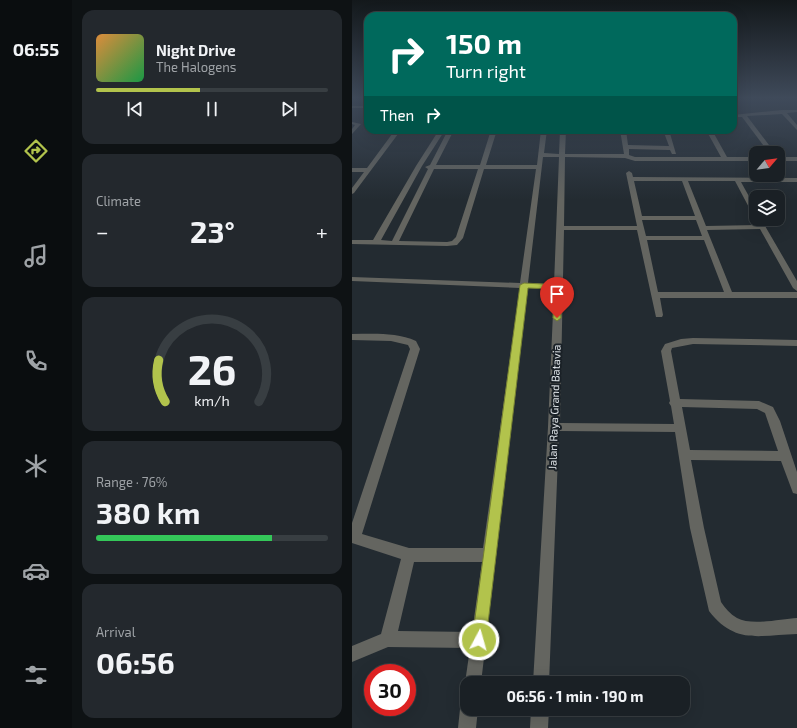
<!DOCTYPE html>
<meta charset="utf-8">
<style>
body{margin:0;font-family:"Exo 2",sans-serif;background:#23282d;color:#f1f3f6;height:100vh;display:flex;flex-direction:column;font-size:15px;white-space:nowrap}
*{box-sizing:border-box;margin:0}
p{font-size:13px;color:#9fa3a7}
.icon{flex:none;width:22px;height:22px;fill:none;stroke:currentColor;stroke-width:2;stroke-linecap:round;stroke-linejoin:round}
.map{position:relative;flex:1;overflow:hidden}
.side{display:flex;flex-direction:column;gap:10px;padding:10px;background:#0e1214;width:280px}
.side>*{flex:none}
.guide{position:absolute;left:12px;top:12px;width:373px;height:122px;border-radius:12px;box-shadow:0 4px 16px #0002,0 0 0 1px #383e42;background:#00695c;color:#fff;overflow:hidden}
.needle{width:26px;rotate:61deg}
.buttons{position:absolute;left:397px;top:146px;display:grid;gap:8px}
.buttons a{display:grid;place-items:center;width:36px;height:36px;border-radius:8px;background:#1a2025;box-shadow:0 4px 16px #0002,0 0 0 1px #383e42;font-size:20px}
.speed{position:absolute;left:12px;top:664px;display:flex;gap:8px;font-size:20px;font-weight:700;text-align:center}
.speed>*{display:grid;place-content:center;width:52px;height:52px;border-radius:50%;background:#1a2025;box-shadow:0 4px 16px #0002,0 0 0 1px #383e42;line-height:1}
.speed .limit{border:6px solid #d22;background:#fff;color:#111}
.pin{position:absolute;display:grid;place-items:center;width:34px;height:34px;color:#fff;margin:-41px -17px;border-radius:50% 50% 50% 0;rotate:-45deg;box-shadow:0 0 4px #0007}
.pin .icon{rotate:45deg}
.me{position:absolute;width:44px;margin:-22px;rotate:6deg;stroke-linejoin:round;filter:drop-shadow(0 0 3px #0008)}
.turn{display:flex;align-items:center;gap:14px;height:84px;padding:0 16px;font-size:18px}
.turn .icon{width:52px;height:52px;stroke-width:2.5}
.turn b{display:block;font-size:28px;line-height:34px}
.then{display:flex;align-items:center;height:38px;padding:0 16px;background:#0003;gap:8px;font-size:15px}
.big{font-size:30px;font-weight:700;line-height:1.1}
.side .card{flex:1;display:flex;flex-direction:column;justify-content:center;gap:6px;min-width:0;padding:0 14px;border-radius:12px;background:#23282d}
.side .dial{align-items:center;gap:0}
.dial svg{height:104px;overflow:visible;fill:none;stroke:#383e42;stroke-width:7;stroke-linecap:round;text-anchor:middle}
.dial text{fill:#f1f3f6;stroke:none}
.song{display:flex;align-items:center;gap:12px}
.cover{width:48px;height:48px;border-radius:6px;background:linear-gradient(135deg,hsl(30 70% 55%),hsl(140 70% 35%))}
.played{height:4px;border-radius:2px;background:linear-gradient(90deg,#b2c34c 45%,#383e42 45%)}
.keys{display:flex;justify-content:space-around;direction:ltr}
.heat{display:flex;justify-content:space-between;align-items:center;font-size:22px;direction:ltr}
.charge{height:6px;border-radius:3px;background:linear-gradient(90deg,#34c759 76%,#383e42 0)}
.trip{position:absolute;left:108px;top:676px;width:230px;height:40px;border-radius:12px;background:#1a2025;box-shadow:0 4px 16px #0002,0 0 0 1px #383e42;font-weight:700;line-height:40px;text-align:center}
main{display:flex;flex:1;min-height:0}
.tab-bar{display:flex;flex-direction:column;width:72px;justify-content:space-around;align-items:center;background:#0a0d0f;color:#9fa3a7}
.tab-bar .icon{width:28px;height:28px}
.tab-bar .selected{color:#b2c34c}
.tab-bar b{font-size:18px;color:#f1f3f6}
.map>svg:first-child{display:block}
</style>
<main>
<nav class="tab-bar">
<b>06:55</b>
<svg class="icon selected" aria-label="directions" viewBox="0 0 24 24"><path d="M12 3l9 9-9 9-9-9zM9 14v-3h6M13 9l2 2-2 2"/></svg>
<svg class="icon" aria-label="music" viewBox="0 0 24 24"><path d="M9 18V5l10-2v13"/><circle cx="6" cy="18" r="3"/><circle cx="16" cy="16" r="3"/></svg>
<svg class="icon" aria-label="phone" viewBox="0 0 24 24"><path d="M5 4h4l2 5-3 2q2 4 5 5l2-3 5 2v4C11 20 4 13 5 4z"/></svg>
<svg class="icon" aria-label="climate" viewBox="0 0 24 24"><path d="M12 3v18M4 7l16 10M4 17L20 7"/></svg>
<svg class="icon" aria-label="car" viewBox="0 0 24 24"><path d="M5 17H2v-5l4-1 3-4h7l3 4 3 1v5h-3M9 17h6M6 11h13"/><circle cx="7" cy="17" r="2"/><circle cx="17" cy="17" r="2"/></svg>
<svg class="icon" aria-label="filters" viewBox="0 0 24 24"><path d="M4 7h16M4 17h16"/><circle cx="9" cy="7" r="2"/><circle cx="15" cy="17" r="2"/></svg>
</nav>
<section class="side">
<div class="card">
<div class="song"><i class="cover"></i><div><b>Night Drive</b><p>The Halogens</p></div></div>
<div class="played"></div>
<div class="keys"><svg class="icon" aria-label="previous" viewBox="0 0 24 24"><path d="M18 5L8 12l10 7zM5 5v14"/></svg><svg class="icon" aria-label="pause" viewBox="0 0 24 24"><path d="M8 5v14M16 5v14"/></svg><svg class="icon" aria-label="next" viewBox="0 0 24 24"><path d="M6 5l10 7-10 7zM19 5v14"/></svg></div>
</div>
<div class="card"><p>Climate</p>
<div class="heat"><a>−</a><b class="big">23°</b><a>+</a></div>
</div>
<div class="card dial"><svg viewBox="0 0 100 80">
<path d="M14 69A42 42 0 1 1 86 69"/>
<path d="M14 69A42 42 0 0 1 9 37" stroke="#b2c34c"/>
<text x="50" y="56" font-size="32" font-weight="700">26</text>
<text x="50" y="72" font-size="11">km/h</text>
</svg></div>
<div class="card"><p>Range · 76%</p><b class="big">380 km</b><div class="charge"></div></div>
<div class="card"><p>Arrival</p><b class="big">06:56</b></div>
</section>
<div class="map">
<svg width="445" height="728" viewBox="0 0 445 728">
<rect width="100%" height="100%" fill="#232b31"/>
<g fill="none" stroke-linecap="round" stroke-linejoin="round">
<!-- street -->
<path fill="#646560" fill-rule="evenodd" d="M381,98H386L381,100Z
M0,106H16V108H0Z
M430,110H445V112L435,113L445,125V130L430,114L395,116L423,153H417L390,117H381V115Z
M0,122L9,124L0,134V129L3,125L0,124Z
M43,130H49L2,193L0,194V188L12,172H0V168H15Z
M87,130H93L70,166L29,240L40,241L76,169L73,167L78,165L96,130H102L84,165H128L139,130H145L134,165H185L189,130H195L192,153L207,154L208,130H214L213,154H272L268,130H274L276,145L317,146L311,130H317L324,154H320L318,150L277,149V155L283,157H369L354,130H360L375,157H404V161H283L273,158L213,157L212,226H285L274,173L277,171L280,173L281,177L445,178V182H389L404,209V217L401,215L383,181H336L354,226L406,225L403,219L404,217V219H409L445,281V291L441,288L408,229L355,230L380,292H445V298H308L311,315L310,317H304L285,230H212L208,423L322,424L319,406L317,403L318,401L309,351L313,344L329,339L341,338L445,340V346L341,344L320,348L319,351L328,399L407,401L421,407L428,421L445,472V494L441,493L429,461L339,460L352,528L369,602C373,608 378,614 385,618C399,626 429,619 445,618V634C408,635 383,645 357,611L338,528L323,432L207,431L197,683H181L196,427L202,289L176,288L129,683H115V689L113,683L118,648L36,647L0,662V646L29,634L49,559L0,543V523L58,349L56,345L39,341L0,340V334C21,334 44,332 64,341L68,349L10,534L57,548H131L168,288L0,281V277L168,283L184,169H132L111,238L105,245L95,246L0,244V240H21L64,166ZM191,157H207L202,284L176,283ZM82,169H126L104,237L100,241L95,242L47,241ZM282,181H330L343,216H290ZM290,220H344L350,236H294ZM295,240H352L372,292H306ZM330,407L405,409L413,413L426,451L338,450ZM62,562H130L120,632L46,631Z
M426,157H445V161H426Z
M115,701V709H126L124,728H106L108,709L111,703Z
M179,709H197L196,728H178Z"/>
</g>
<!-- sky -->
<linearGradient id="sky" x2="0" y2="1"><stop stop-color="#13181b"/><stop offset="0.49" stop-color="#3f4a5a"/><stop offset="1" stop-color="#3f4a5a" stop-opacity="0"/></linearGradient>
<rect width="445" height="200" fill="url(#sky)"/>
<!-- route -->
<path fill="#b2c34c" stroke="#747f31" d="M172,283L209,285V318L205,321L201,318L202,289L176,288L134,640L132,645L127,647L122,645L120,640L168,285Z"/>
<g text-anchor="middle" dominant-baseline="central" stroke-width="4" stroke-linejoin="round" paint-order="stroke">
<!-- street labels -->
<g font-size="11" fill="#e1e6ea" stroke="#1a2127">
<text transform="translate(202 407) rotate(-88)">Jalan Raya Grand Batavia</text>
</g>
</g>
</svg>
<div class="buttons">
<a><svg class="needle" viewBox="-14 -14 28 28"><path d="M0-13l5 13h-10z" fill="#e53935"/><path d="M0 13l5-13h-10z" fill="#9fa3a7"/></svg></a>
<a><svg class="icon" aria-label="layers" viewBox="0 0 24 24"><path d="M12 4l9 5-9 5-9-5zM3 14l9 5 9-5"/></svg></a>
</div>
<div class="speed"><div class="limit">30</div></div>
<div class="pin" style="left:205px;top:318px;background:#d93025"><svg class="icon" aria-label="arrive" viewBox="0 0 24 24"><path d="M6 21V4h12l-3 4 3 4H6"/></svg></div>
<svg class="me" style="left:127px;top:640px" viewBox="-20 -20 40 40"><circle r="17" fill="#b2c34c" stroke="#fff" stroke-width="3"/><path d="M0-11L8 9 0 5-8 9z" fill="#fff"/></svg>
<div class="trip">06:56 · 1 min · 190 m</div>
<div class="guide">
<div class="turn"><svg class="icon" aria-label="right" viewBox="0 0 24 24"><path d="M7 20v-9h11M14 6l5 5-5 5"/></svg><div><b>150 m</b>Turn right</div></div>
<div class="then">Then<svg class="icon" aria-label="right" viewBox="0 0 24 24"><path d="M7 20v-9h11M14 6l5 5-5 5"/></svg></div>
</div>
</div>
</main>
